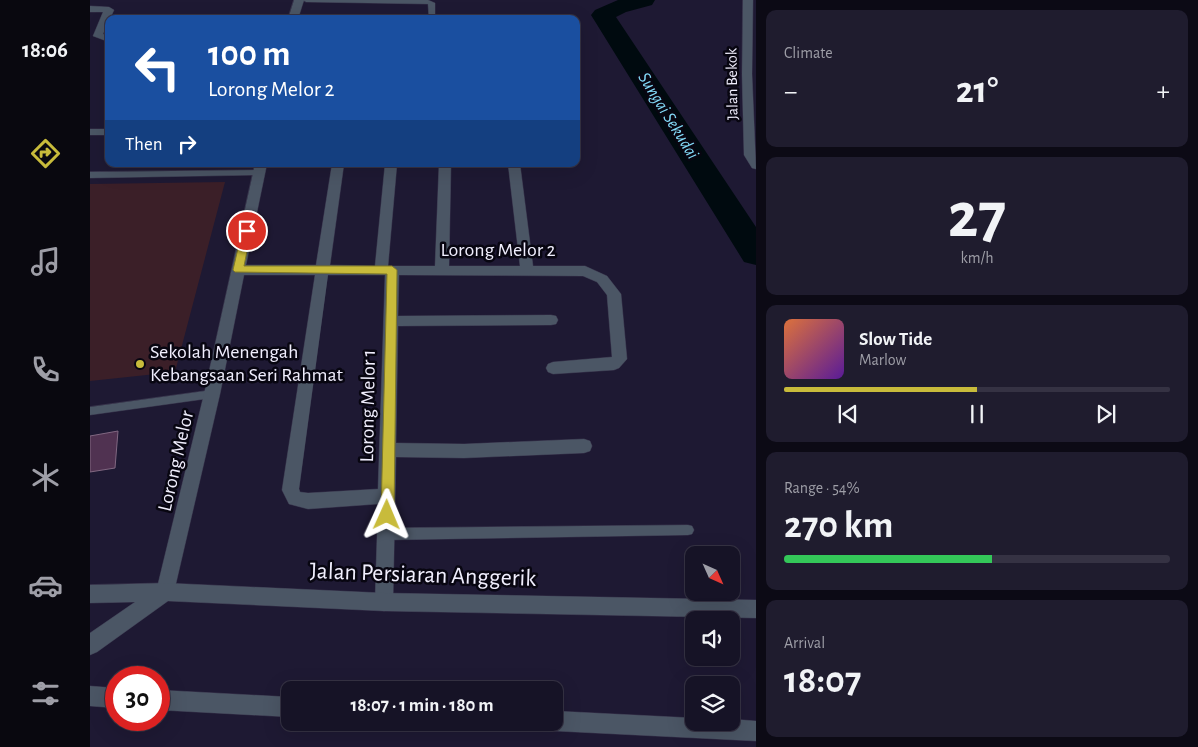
<!DOCTYPE html>
<meta charset="utf-8">
<style>
body{margin:0;font-family:"Alegreya Sans",sans-serif;background:#1f1c2e;color:#f1f3f6;height:100vh;display:flex;flex-direction:column;font-size:19px;white-space:nowrap}
*{box-sizing:border-box;margin:0}
p{font-size:16px;color:#9e9ea7}
.icon{flex:none;width:28px;height:28px;fill:none;stroke:currentColor;stroke-width:2;stroke-linecap:round;stroke-linejoin:round}
.map{position:relative;flex:1;overflow:hidden}
.panel{display:flex;flex-direction:column;gap:10px;padding:10px;background:#0c0a15;width:442px}
.panel>*{flex:none}
.top-card{position:absolute;left:15px;top:15px;width:475px;height:152px;border-radius:10px;box-shadow:0 5px 20px #0002,0 0 0 1px #353243;background:#1a4fa0;color:#fff;overflow:hidden}
.needle{width:32px;rotate:135deg}
.tools{position:absolute;left:595px;top:546px;display:grid;gap:10px}
.tools a{display:grid;place-items:center;width:55px;height:55px;border-radius:10px;background:#161326;box-shadow:0 5px 20px #0002,0 0 0 1px #353243;font-size:25px}
.speed{position:absolute;left:15px;top:666px;display:flex;gap:10px;font-size:25px;font-weight:700;text-align:center}
.speed>*{display:grid;place-content:center;width:65px;height:65px;border-radius:50%;background:#161326;box-shadow:0 5px 20px #0002,0 0 0 1px #353243;line-height:1}
.speed .limit{border:8px solid #d22;background:#fff;color:#111}
.pin{position:absolute;display:grid;place-items:center;width:42px;height:42px;color:#fff;margin:-21px;border:2px solid #fff;border-radius:50%;box-shadow:0 1px 5px #0007}
.me{position:absolute;width:55px;margin:-28px;rotate:1deg;stroke-linejoin:round;filter:drop-shadow(0 0 4px #0008)}
.turn{display:flex;align-items:center;gap:18px;height:105px;padding:0 20px;font-size:22px}
.turn .icon{width:65px;height:65px;stroke-width:2.5}
.turn b{display:block;font-size:35px;line-height:42px}
.then{display:flex;align-items:center;height:48px;padding:0 20px;background:#0003;gap:10px;font-size:19px}
.big{font-size:38px;font-weight:700;line-height:1.1}
.panel .card{flex:1;display:flex;flex-direction:column;justify-content:center;gap:8px;min-width:0;padding:0 18px;border-radius:10px;background:#1f1c2e}
.panel .dial{align-items:center;gap:0}
.dial b{font-size:65px;line-height:1}
.song{display:flex;align-items:center;gap:15px}
.cover{width:60px;height:60px;border-radius:8px;background:linear-gradient(135deg,hsl(20 70% 55%),hsl(270 70% 35%))}
.played{height:5px;border-radius:2px;background:linear-gradient(90deg,#c8bb3b 50%,#353243 50%)}
.keys{display:flex;justify-content:space-around;direction:ltr}
.heat{display:flex;justify-content:space-between;align-items:center;font-size:28px;direction:ltr}
.charge{height:8px;border-radius:4px;background:linear-gradient(90deg,#34c759 54%,#353243 0)}
.trip{position:absolute;left:191px;top:681px;width:282px;height:50px;border-radius:10px;background:#161326;box-shadow:0 5px 20px #0002,0 0 0 1px #353243;font-weight:700;line-height:50px;text-align:center}
main{display:flex;flex:1;min-height:0}
.tabs{display:flex;flex-direction:column;width:90px;justify-content:space-around;align-items:center;background:#09080f;color:#9e9ea7}
.tabs .icon{width:35px;height:35px}
.tabs .current{color:#c8bb3b}
.tabs b{font-size:22px;color:#f1f3f6}
.map>svg:first-child{display:block}
</style>
<main>
<nav class="tabs">
<b>18:06</b>
<svg class="icon current" aria-label="directions" viewBox="0 0 24 24"><path d="M12 3l9 9-9 9-9-9zM9 14v-3h6M13 9l2 2-2 2"/></svg>
<svg class="icon" aria-label="music" viewBox="0 0 24 24"><path d="M9 18V5l10-2v13"/><circle cx="6" cy="18" r="3"/><circle cx="16" cy="16" r="3"/></svg>
<svg class="icon" aria-label="phone" viewBox="0 0 24 24"><path d="M5 4h4l2 5-3 2q2 4 5 5l2-3 5 2v4C11 20 4 13 5 4z"/></svg>
<svg class="icon" aria-label="climate" viewBox="0 0 24 24"><path d="M12 3v18M4 7l16 10M4 17L20 7"/></svg>
<svg class="icon" aria-label="car" viewBox="0 0 24 24"><path d="M5 17H2v-5l4-1 3-4h7l3 4 3 1v5h-3M9 17h6M6 11h13"/><circle cx="7" cy="17" r="2"/><circle cx="17" cy="17" r="2"/></svg>
<svg class="icon" aria-label="filters" viewBox="0 0 24 24"><path d="M4 7h16M4 17h16"/><circle cx="9" cy="7" r="2"/><circle cx="15" cy="17" r="2"/></svg>
</nav>
<div class="map">
<svg width="666" height="747" viewBox="0 0 666 747">
<rect width="100%" height="100%" fill="#1e1933"/>
<!-- green -->
<path fill="#3b1f28" d="M135,182L85,372L0,381V184Z"/>
<g fill="none" stroke-linecap="round" stroke-linejoin="round">
<!-- river -->
<path fill="#000a0f" fill-rule="evenodd" d="M528,0H565L562,5L536,12L526,17L666,227V265L654,262L501,15L505,10Z"/>
</g>
<!-- building -->
<path fill="#503251" stroke="#816882" d="M28,431L25,468L0,472V436Z"/>
<g fill="none" stroke-linecap="round" stroke-linejoin="round">
<!-- service casing -->
<g stroke="#37334b" stroke-width="1">
<path id="service" d="M213,0H338L345,3V19H339L338,4L216,2Z
M169,170L172,171V175L0,178V172Z
M122,390L126,391L127,394L126,397L122,398L0,415V407Z
M598,525L602,526L604,530L602,534L598,535L297,540L293,538L291,534L293,530L297,528Z"/>
</g>
<!-- minor casing -->
<g stroke="#37334b" stroke-width="1">
<path id="minor" d="M204,0H214L208,19H198Z
M653,0H663L662,74L666,169L662,168L654,155L652,74Z
M0,6L19,7L24,10L13,34L19,36V42L3,36L13,12H0Z
M0,129H19V135H0Z
M165,164H177L156,265H226L242,164H254L240,265L285,266L295,164H307L298,266H345L349,164H361L359,266H430L418,164H430L443,266H495L517,276L531,294L537,359L529,368L524,370L463,374L458,372L456,368L458,364L463,362L522,357L517,295L507,282L493,276L309,275L308,316L461,315L466,316L468,320L466,324L461,325L308,326L306,443L374,444L494,439L500,441L502,446L500,451L494,453L374,458L306,457L303,602L301,609L294,611L287,609L285,602L288,504L218,509L199,504L192,490L225,275H154L130,394L84,592L82,598L75,601L68,598L66,592L114,394ZM238,275H295L288,489L218,493L210,492L209,489Z"/>
</g>
<!-- tertiary casing -->
<g stroke="#37334b" stroke-width="1">
<path id="tertiary" d="M75,583L294,593L666,600V618L294,611L78,601L7,652L0,655V633L45,602L0,603V585Z
M0,686L26,688V708L0,706Z
M69,690L200,697V717L69,710Z
M465,711L604,718V722H641V719L666,721V741L465,731L458,728L455,722H465Z"/>
</g>
<!-- service -->
<use href="#service" fill="#4b5665" fill-rule="evenodd"/>
<!-- minor -->
<use href="#minor" fill="#4b5665" fill-rule="evenodd"/>
<!-- tertiary -->
<use href="#tertiary" fill="#4b5665" fill-rule="evenodd"/>
</g>
<!-- route -->
<path fill="#c8bb3b" stroke="#827a26" d="M157,228L161,231L154,266H302L307,270L304,515L302,520L297,521L293,520L291,515L297,274L145,272L143,270L152,231Z"/>
<!-- markers -->
<circle fill="#c8bb3b" stroke="#080611" stroke-width="2" cx="50" cy="364" r="5"/>
<g text-anchor="middle" dominant-baseline="central" stroke-width="5" stroke-linejoin="round" paint-order="stroke">
<!-- far-street labels -->
<g font-size="16" fill="#f0eefd" stroke="#080611">
<text transform="translate(642 84) rotate(-91)">Jalan Bekok</text>
</g>
<!-- far-water labels -->
<g font-size="18" font-style="italic" fill="#84dcfa" stroke="#080611">
<text transform="translate(578 116) rotate(58)">Sungai Sekudai</text>
</g>
<!-- street labels -->
<g font-size="20" fill="#f0eefd" stroke="#080611">
<text x="408" y="250">Lorong Melor 2</text>
<text transform="translate(278 406) rotate(-89)">Lorong Melor 1</text>
<text transform="translate(86 461) rotate(-77)">Lorong Melor</text>
</g>
<!-- poi labels -->
<g font-size="20" fill="#f0eefd" stroke="#080611" text-anchor="start">
<text x="60" y="352">Sekolah Menengah<tspan x="60" dy="23">Kebangsaan Seri Rahmat</tspan></text>
</g>
<!-- near-street labels -->
<g font-size="24" fill="#f0eefd" stroke="#080611">
<text transform="translate(333 575) rotate(2)">Jalan Persiaran Anggerik</text>
</g>
</g>
</svg>
<div class="tools">
<a><svg class="needle" viewBox="-14 -14 28 28"><path d="M0-13l5 13h-10z" fill="#e53935"/><path d="M0 13l5-13h-10z" fill="#9e9ea7"/></svg></a>
<a><svg class="icon" aria-label="sound" viewBox="0 0 24 24"><path d="M4 9h4l5-4v14l-5-4H4zM17 9q2 3 0 6"/></svg></a>
<a><svg class="icon" aria-label="layers" viewBox="0 0 24 24"><path d="M12 4l9 5-9 5-9-5zM3 14l9 5 9-5"/></svg></a>
</div>
<div class="speed"><div class="limit">30</div></div>
<div class="pin" style="left:157px;top:231px;background:#d93025"><svg class="icon" aria-label="arrive" viewBox="0 0 24 24"><path d="M6 21V4h12l-3 4 3 4H6"/></svg></div>
<svg class="me" style="left:297px;top:515px" viewBox="-20 -20 40 40"><path d="M0-17L14 15 0 8-14 15z" fill="#c8bb3b" stroke="#fff" stroke-width="4"/></svg>
<div class="trip">18:07 · 1 min · 180 m</div>
<div class="top-card">
<div class="turn"><svg class="icon" aria-label="left" viewBox="0 0 24 24"><path d="M17 20v-9H6M10 6l-5 5 5 5"/></svg><div><b>100 m</b>Lorong Melor 2</div></div>
<div class="then">Then<svg class="icon" aria-label="right" viewBox="0 0 24 24"><path d="M7 20v-9h11M14 6l5 5-5 5"/></svg></div>
</div>
</div>
<section class="panel">
<div class="card"><p>Climate</p>
<div class="heat"><a>−</a><b class="big">21°</b><a>+</a></div>
</div>
<div class="card dial"><b>27</b><p>km/h</p></div>
<div class="card">
<div class="song"><i class="cover"></i><div><b>Slow Tide</b><p>Marlow</p></div></div>
<div class="played"></div>
<div class="keys"><svg class="icon" aria-label="previous" viewBox="0 0 24 24"><path d="M18 5L8 12l10 7zM5 5v14"/></svg><svg class="icon" aria-label="pause" viewBox="0 0 24 24"><path d="M8 5v14M16 5v14"/></svg><svg class="icon" aria-label="next" viewBox="0 0 24 24"><path d="M6 5l10 7-10 7zM19 5v14"/></svg></div>
</div>
<div class="card"><p>Range · 54%</p><b class="big">270 km</b><div class="charge"></div></div>
<div class="card"><p>Arrival</p><b class="big">18:07</b></div>
</section>
</main>
